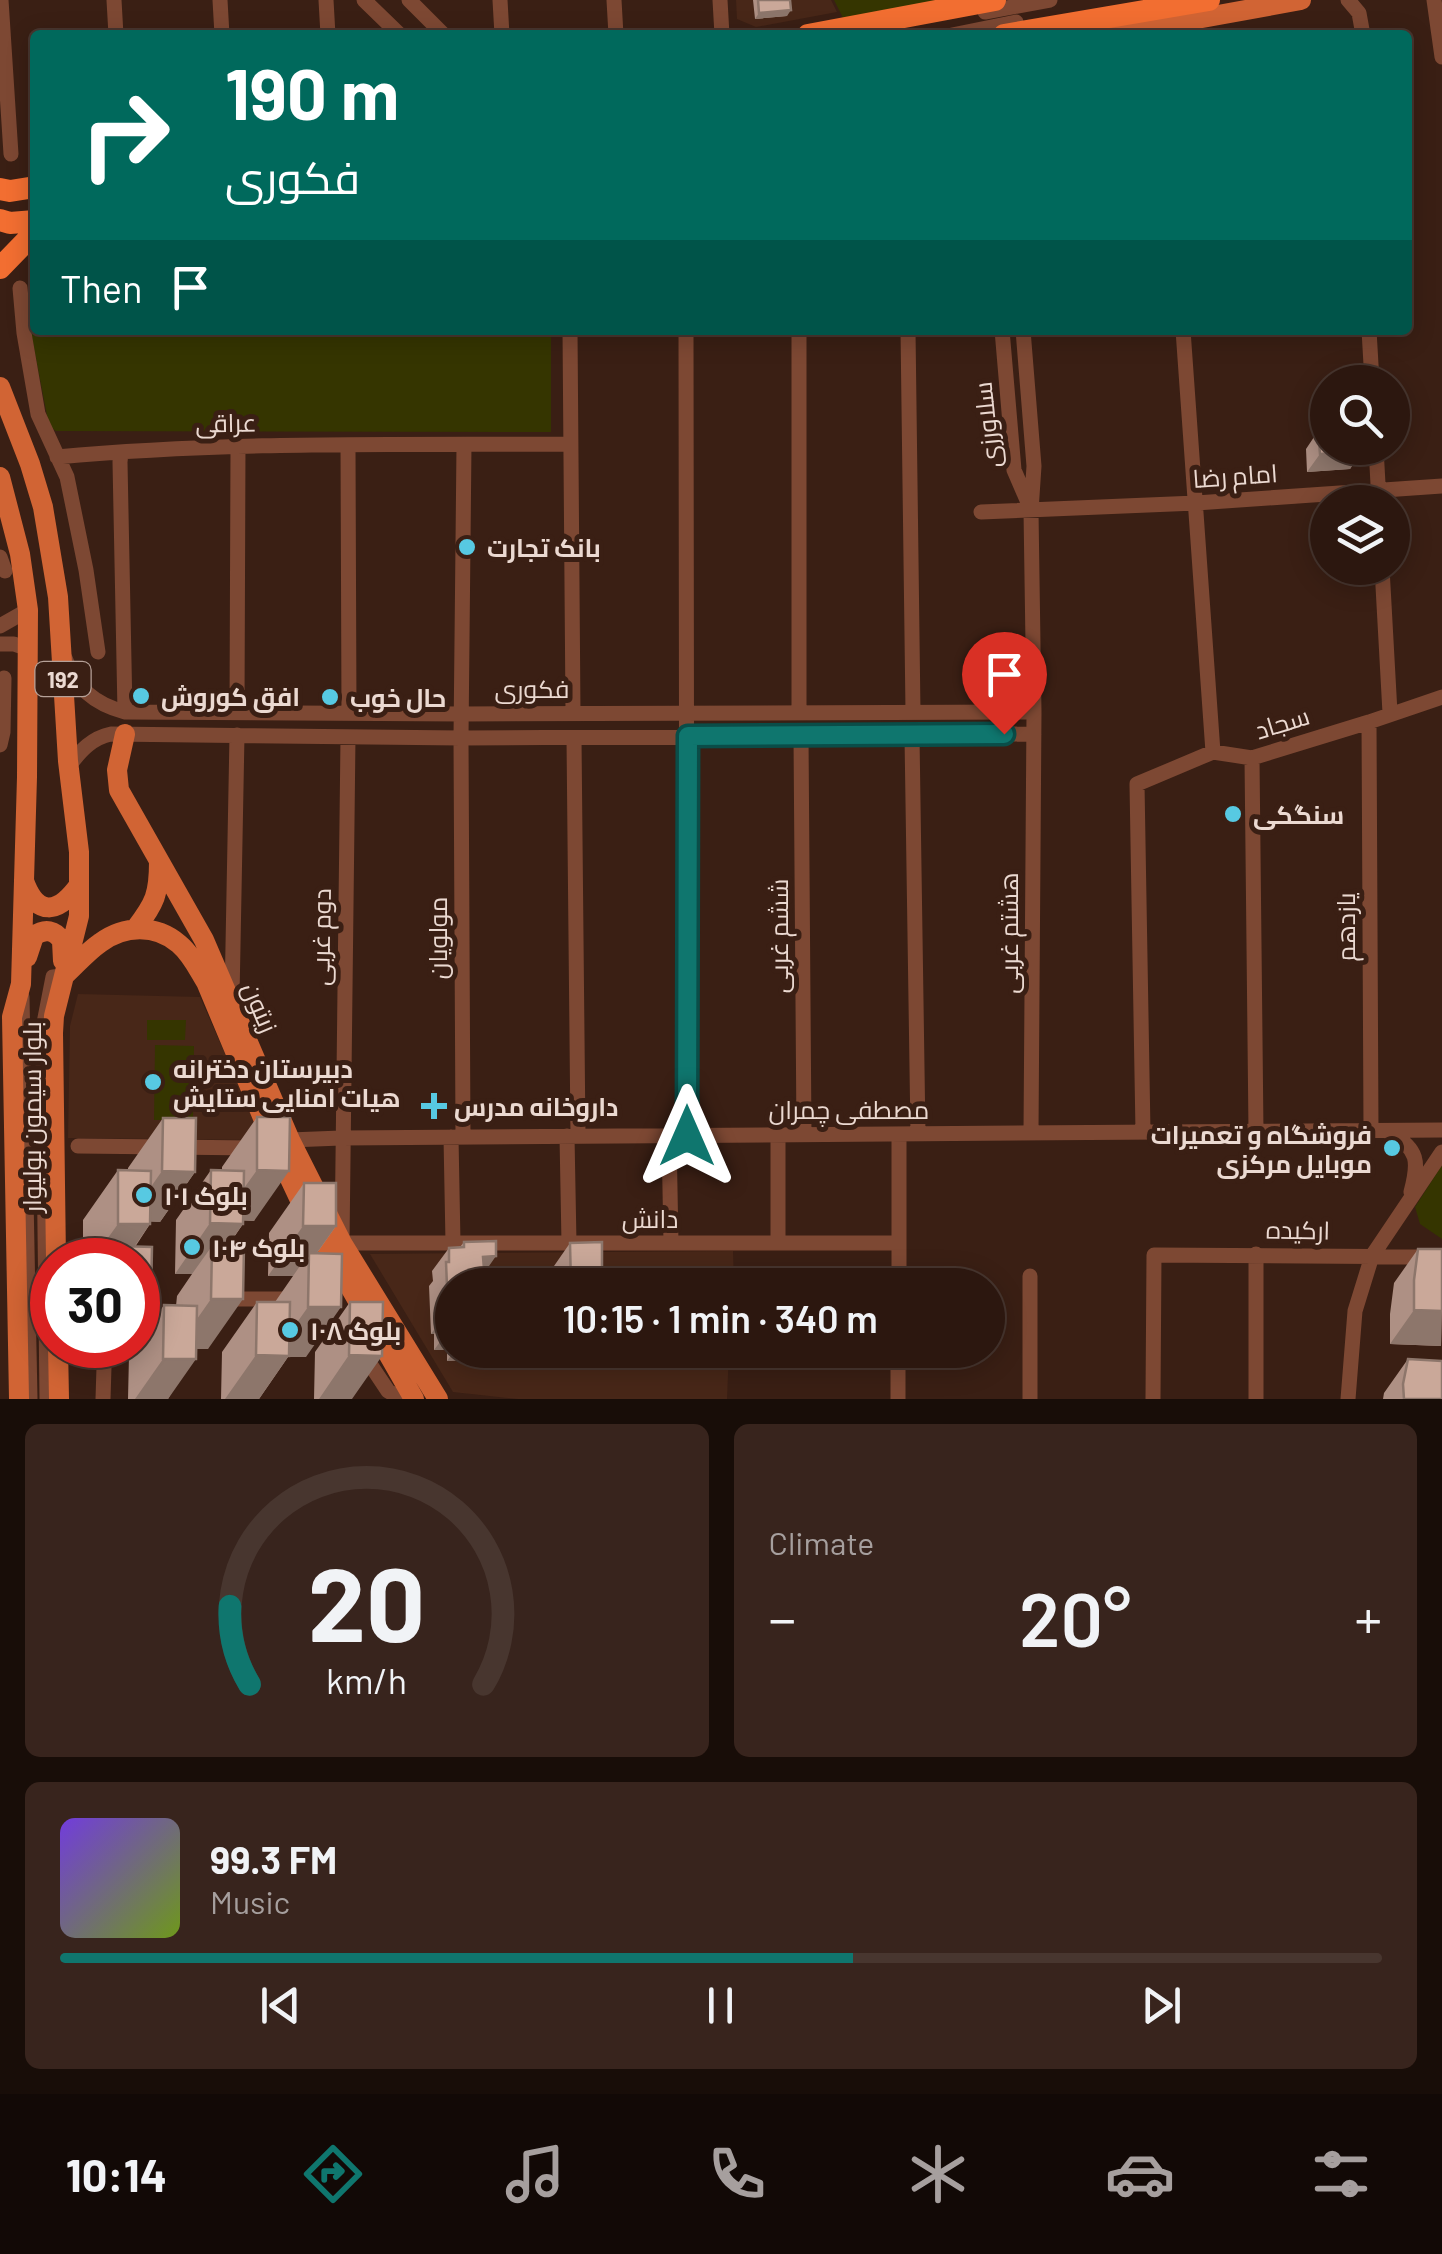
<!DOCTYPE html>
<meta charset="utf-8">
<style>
body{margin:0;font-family:Barlow,Cairo,sans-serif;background:#38241d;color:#f1f3f6;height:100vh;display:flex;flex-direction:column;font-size:38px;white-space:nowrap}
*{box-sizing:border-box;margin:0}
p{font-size:32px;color:#a69f9e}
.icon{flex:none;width:55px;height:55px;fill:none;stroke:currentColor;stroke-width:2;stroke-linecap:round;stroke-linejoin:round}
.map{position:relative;height:1399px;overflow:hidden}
.side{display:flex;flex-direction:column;gap:25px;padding:25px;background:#180d08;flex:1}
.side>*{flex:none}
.hud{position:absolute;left:30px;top:30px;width:1382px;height:305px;border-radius:10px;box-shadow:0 5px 25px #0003,0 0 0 2px #48362f;background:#00695c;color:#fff;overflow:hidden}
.buttons{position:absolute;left:1310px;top:365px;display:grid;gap:20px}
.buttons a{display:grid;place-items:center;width:100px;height:100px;border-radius:50%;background:#2c170f;box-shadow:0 5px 25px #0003,0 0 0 2px #48362f;font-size:50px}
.speed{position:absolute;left:30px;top:1238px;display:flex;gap:20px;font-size:50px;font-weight:700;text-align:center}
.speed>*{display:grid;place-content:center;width:130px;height:130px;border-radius:50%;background:#2c170f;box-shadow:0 5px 25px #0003,0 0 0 2px #48362f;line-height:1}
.speed .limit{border:15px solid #d22;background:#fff;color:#111}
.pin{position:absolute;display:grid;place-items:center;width:85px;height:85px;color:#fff;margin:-102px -42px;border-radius:50% 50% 50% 0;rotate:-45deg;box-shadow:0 0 10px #0007}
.pin .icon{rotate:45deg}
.me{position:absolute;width:110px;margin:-55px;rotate:0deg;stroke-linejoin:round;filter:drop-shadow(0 0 8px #0008)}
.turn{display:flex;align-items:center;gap:35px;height:210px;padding:0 30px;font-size:45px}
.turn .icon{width:130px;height:130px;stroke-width:2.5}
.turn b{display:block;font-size:70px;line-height:85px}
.then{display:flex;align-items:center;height:95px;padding:0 30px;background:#0003;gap:20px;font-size:38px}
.big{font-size:75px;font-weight:600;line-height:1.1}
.side .widget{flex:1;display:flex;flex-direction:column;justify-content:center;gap:15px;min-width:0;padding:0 35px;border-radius:15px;background:#38241d}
.side .dial{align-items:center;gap:0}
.dial svg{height:260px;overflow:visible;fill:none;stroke:#48362f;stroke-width:7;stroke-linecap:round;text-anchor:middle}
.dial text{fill:#f1f3f6;stroke:none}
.song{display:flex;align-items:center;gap:30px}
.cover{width:120px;height:120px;border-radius:15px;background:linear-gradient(135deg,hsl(260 70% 55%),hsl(80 70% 35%))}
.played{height:10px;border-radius:5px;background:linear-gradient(90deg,#0f766e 60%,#48362f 60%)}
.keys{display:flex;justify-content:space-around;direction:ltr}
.heat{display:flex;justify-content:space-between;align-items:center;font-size:55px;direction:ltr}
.side .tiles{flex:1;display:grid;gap:25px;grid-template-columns:1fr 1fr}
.widget:last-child{grid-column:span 2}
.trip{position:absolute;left:435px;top:1268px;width:570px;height:100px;border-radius:50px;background:#2c170f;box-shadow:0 5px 25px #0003,0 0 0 2px #48362f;font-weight:600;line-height:100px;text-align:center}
.tab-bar{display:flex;height:160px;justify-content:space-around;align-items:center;background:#120906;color:#a69f9e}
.tab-bar .icon{width:70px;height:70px}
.tab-bar .active{color:#0f766e}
.tab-bar b{font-size:45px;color:#f1f3f6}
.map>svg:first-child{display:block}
</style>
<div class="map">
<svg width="1442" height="1399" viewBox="0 0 1442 1399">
<rect width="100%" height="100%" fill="#3a1f14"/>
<!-- built -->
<path fill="#482718" d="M736,0H753L755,19L786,0H831L837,12L756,27L737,19Z
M78,994L200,997L263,1140L68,1138L70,1026Z
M733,1251L734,1285H452V1350H729L727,1399H518L453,1392L370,1254Z"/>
<!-- green -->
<path fill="#353500" d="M834,0H962L846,24Z
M29,322L35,323V330H551V432L56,431L49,426Z
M147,1020H186L185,1040H147Z
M155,1045L194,1046L193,1120H154Z
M1442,1165V1239L1420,1224L1415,1207Z"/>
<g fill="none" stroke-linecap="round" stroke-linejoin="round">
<!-- minor -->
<path stroke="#7d4833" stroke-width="15" d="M1,0L11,154
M114,0L116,35
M220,0L222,35
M326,0L328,35
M364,0L400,35
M409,0L444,35
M500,0L502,35
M614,0L616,35
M720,0L722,35
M1348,0L1359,13L1363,35
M1434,0L1442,57
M985,12L1050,0
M952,35L1016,22
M20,288L24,333L38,414L67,477L86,570L98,652
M570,330L573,713
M686,330L687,1136
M799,330V712
M908,330L913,712
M1002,330L1014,470L1030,507
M1023,330L1034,466L1031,511L1034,712L1031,1133
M1183,330L1213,752
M1369,330L1372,382
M348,446L349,713
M1376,448L1379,502
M121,453L120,462L125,712
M57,457C227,441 400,445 571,444
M981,512L1196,503L1442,486
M0,557L5,571
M1382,568L1390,713
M0,626L28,610
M0,644H14L28,649
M65,658C76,688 94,704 125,712L462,714L1034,712
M237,711L238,446
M1369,722L1371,1131
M801,736L804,1135
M912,736L918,1134
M348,737L342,1243H899
M574,738L578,1136
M0,745L3,732L4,678
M1252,758L1256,1132
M69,766C81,750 92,738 111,734L461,738L1034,734
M22,997L30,1399
M232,998L237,735
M1143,1132L1137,784L1213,752L1252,758L1369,722L1442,697
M1390,1133C1419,1149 1419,1162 1411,1192
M899,1134V1285
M778,1135V1243
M567,1136L569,1243
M669,1136L671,1243
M451,1137L453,1243
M463,1137L461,738L464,445
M282,1145L290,1140L341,1138L1442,1130
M78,1146L255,1148
M1256,1254V1399
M1030,1276V1399
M227,1299H293
M362,1352L388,1391L402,1399
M47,1399L43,1060L44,1023L53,977L63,976
M103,1399L104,1367
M898,1399V1350
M1153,1399L1154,1255L1442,1257
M1348,1399L1355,1311L1372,1256L1442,1152"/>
<!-- major -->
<path stroke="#d16434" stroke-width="20" d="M1108,35L1301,0
M0,387L30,464L43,507L58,597L68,761L79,852V916L54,1016L53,1033L56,1260
M0,477L20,554L28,610L27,777L21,984L12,1017L19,1399
M125,734L117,770L119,790L204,940L290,1140L342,1243L438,1399
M24,881C37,917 58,914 79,885
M136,928C155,903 159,894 159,862
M27,957L34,936C45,928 55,930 62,941L63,961
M65,975C76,965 87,952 100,943C124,925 156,924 179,944C191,954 198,969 206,982L276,1149L299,1198L414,1399
M58,1345L59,1399"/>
<!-- highway -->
<path stroke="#f26e31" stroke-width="22" d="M808,35L995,0
M1004,35L1209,0
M0,189L10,191L35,187
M0,220L10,223L35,221
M0,268L35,232"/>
</g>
<!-- wall -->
<path fill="#ae9084" d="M753,0H790L787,16L755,19Z
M1328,428V448L1362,451L1350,469L1307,472L1306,449L1318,431H1326Z
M257,1117H290L254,1221L243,1220V1224L228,1246L208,1349H196L168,1399H128L129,1355L164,1305L176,1306L177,1296L192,1274H175L176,1220L211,1170H222V1167Z
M163,1118L195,1172L160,1222L150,1221V1224L135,1247L151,1300L138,1319V1260H83V1220L118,1170H128V1168Z
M304,1183L336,1226L317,1253L306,1357H288L259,1399H221L222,1352L257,1302H275L293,1276H268L269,1233Z
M496,1241L452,1285V1350H488L481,1359L447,1361V1350H434V1334H431L429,1286L433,1281L432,1271L449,1248L460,1247L464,1242Z
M570,1243L602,1270L610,1285H554V1266Z
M1418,1249H1442L1441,1346L1390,1344V1314L1394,1283Z
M350,1302L352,1399H314L315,1352Z
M1408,1359L1442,1399H1383L1384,1393Z"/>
<!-- shaded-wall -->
<path fill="#8d766b" d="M791,10L787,16L755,19L759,13Z
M1362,451L1350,469L1307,472L1320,454Z
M257,1170L289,1171L254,1221L221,1220Z
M162,1171L195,1172L160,1222L127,1221Z
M210,1223L243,1224L211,1269L212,1246L192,1274H175Z
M118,1224H150L125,1260L119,1246L109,1260H92Z
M303,1226H336L309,1264V1253L293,1276H268Z
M496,1256L480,1279L483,1257Z
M211,1299H243L208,1349H176Z
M138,1300H151L138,1319Z
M308,1307H341L306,1357H288L259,1399H225L256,1355H274Z
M450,1310L434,1334H431L448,1311Z
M1414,1310L1442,1311L1441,1346L1390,1344Z
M451,1327H452V1341L447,1350H434Z
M86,1345H119L116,1350H83Z
M455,1350H488L481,1359L447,1361Z
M349,1355L382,1356L352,1399H319Z
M163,1359H196L168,1399H135Z"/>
<!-- building -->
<path fill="#caa899" stroke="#8d766b" stroke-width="2.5" d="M758,0H790L791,10L759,13Z
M1318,431H1328V448H1362V451L1320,454Z
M257,1117H290L289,1171L257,1170Z
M163,1118H196L195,1172L162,1171Z
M118,1170L151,1171L150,1224H118Z
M211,1170L244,1171L243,1224L210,1223Z
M304,1183H336V1226H303Z
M496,1241V1256L483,1257L484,1269L490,1268L491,1285H452V1327H451L450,1310L448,1311L446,1262H449V1248L464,1247V1242Z
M602,1242V1270H610V1285H571L570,1243Z
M119,1246L152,1247L151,1300H138V1260H118Z
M212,1246H244L243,1299H211Z
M1418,1249H1442V1311L1414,1310V1280Z
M309,1253L342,1254L341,1307H308Z
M257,1302H290L289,1356L256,1355Z
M350,1302H383L382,1356L349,1355Z
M164,1305L197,1306L196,1359H163Z
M1408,1359L1442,1361V1399H1404L1403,1384Z"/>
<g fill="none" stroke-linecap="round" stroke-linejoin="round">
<!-- route casing -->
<g stroke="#0a4d48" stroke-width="25">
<path id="route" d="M687,1136L688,736L1004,734"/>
</g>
<!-- route -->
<use href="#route" stroke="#0f766e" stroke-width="18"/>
</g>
<!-- markers -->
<g fill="#57c9e2" stroke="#3a1f14" stroke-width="4">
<circle cx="467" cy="547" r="10"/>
<circle cx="141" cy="696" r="10"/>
<circle cx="330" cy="697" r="10"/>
<circle cx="1233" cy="814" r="10"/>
<circle cx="153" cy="1082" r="10"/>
<path d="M429 1091h10v10h10v10h-10v10h-10v-10h-10v-10h10z"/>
<circle cx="1392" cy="1148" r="10"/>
<circle cx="144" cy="1195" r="10"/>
<circle cx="192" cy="1247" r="10"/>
<circle cx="290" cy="1330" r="10"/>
</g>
<g text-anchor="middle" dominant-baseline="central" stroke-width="10" stroke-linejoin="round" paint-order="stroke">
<!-- shield labels -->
<rect fill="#3a1f14" stroke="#b6a198" stroke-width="2.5" x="35.5" y="662" width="55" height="34" rx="8"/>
<g font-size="22" font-weight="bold" fill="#ebd9d1">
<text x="63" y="679">192</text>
</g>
<!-- street labels -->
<g font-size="25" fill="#ebd9d1" stroke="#3a1f14">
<text transform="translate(226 422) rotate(-1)">عراقی</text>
<text transform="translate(986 425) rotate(-96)">سلاورزی</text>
<text transform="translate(1235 475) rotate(-4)">امام رضا</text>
<text x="532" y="688">فکوری</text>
<text transform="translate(1282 722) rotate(-17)">سجاد</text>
<text transform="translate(1345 927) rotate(-90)">یازدهم</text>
<text transform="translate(1008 933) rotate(-90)">هشتم غربی</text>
<text transform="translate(778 936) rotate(-90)">ششم غربی</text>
<text transform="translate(320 937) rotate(-89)">دوم غربی</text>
<text transform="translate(437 938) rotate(-90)">مولویان</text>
<text transform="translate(261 1007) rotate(67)">زیتون</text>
<text x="849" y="1109">مصطفی چمران</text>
<text transform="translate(31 1117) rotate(-90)">بلوار سیمون بولیوار</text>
<text x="650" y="1218">دانش</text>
<text transform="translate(1298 1229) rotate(1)">ارکیده</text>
</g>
<!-- poi labels -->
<g font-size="25" font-weight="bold" fill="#ebd9d1" stroke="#3a1f14" text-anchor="start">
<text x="487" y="547">بانک تجارت</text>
<text x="161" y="696">افق کوروش</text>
<text x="350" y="697">حال خوب</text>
<text x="1253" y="814">سنگکی</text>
<text x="173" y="1068">دبیرستان دخترانه<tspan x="173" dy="29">هیات امنایی ستایش</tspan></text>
<text x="454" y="1106">داروخانه مدرس</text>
<text x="1372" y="1134" text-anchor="end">فروشگاه و تعمیرات<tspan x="1372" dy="29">موبایل مرکزی</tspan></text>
<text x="164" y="1195">بلوک ۱۰۱</text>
<text x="212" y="1247">بلوک ۱۰۴</text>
<text x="310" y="1330">بلوک ۱۰۸</text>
</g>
</g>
</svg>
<div class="buttons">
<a><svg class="icon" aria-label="search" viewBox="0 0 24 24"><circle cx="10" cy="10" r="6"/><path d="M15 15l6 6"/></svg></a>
<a><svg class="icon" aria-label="layers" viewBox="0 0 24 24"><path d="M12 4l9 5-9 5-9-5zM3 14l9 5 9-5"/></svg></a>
</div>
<div class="speed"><div class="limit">30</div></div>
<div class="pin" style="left:1004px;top:734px;background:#d93025"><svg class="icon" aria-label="arrive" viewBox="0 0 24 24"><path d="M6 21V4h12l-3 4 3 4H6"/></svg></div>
<svg class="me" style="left:687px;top:1136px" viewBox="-20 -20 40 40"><path d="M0-17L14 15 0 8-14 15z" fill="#0f766e" stroke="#fff" stroke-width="4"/></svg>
<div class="trip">10:15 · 1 min · 340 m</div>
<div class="hud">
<div class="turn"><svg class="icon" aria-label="right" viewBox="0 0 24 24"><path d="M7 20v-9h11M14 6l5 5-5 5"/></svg><div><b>190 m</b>فکوری</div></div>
<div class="then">Then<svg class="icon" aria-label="arrive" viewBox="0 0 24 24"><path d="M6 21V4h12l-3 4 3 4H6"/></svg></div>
</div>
</div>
<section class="side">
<div class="tiles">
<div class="widget dial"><svg viewBox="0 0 100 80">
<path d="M14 69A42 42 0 1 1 86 69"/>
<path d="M14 69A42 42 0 0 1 8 45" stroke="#0f766e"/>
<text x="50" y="56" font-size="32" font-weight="700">20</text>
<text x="50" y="72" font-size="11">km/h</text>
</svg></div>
<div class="widget"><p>Climate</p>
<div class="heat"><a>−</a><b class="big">20°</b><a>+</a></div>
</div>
<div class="widget">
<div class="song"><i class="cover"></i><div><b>99.3 FM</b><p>Music</p></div></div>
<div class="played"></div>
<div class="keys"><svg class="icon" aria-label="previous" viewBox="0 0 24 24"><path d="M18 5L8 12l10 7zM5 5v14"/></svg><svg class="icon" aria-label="pause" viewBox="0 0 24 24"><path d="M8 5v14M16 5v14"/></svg><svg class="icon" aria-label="next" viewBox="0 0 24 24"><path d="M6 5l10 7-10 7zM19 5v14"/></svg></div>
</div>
</div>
</section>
<nav class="tab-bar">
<b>10:14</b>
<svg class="icon active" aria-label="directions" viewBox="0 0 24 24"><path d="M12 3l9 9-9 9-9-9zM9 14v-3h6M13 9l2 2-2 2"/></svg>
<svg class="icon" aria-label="music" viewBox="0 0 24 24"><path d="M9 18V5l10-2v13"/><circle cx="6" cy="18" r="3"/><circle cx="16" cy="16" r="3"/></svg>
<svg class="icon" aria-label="phone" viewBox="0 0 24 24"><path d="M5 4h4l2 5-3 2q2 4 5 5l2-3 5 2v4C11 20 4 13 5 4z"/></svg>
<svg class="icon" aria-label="climate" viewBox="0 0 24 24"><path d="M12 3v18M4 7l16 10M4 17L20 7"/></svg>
<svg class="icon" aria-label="car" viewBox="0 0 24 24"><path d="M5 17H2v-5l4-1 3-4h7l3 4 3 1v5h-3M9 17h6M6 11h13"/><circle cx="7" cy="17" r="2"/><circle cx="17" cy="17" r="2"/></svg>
<svg class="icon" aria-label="filters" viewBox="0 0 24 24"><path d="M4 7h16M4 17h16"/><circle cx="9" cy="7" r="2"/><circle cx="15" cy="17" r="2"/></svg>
</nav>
